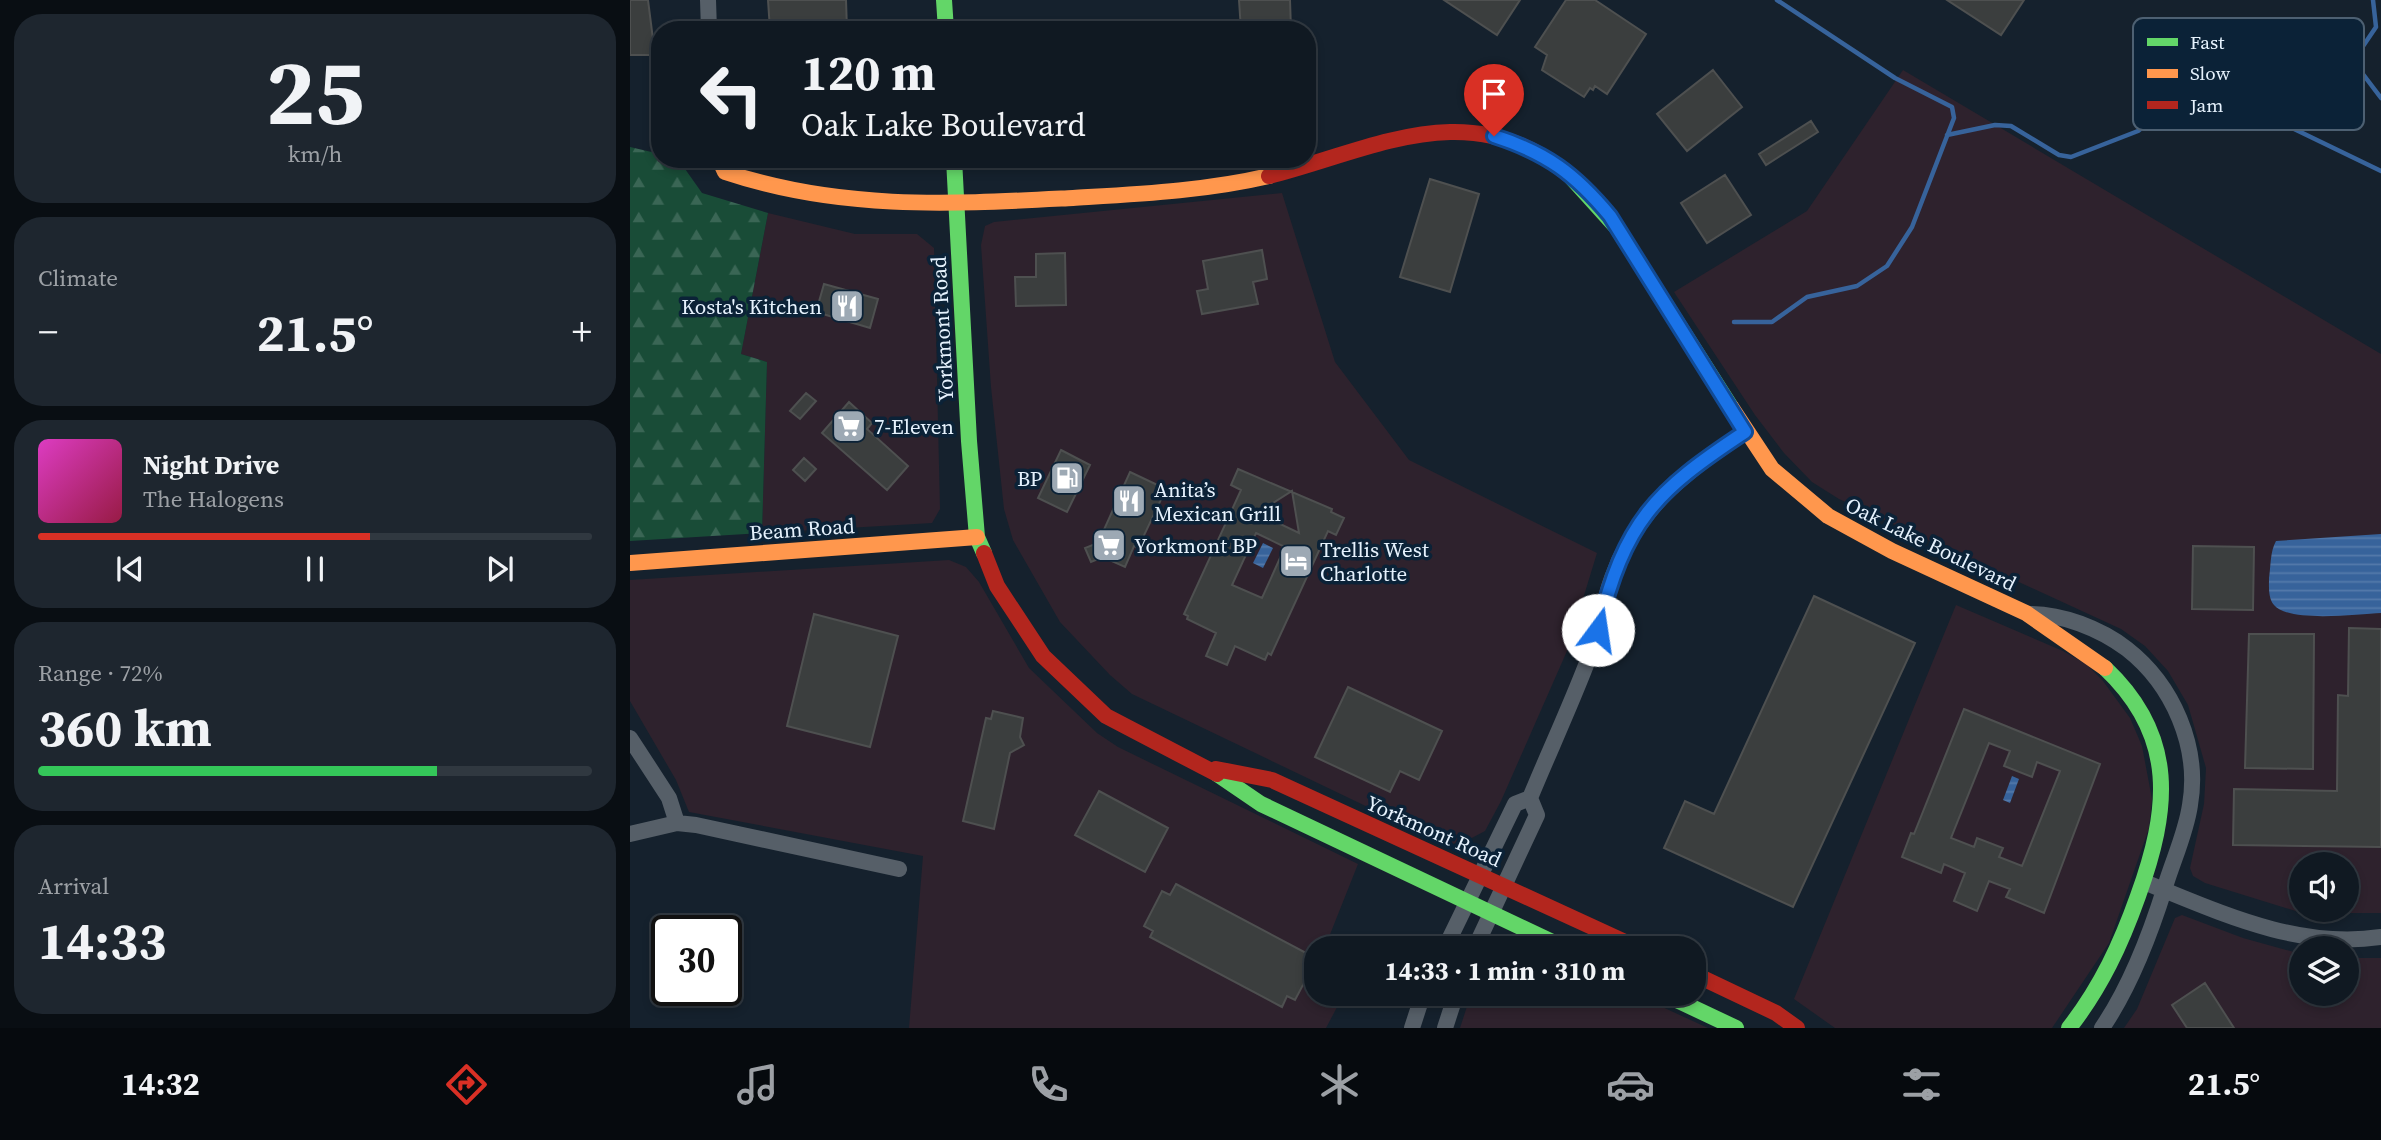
<!DOCTYPE html>
<meta charset="utf-8">
<style>
body{margin:0;font-family:"Source Serif 4",serif;background:#1e262f;color:#f1f3f6;height:100vh;display:flex;flex-direction:column;font-size:26px;white-space:nowrap}
*{box-sizing:border-box;margin:0}
p{font-size:23px;color:#9ca0a5}
.icon{flex:none;width:38px;height:38px;fill:none;stroke:currentColor;stroke-width:2;stroke-linecap:round;stroke-linejoin:round}
.map{position:relative;flex:1;overflow:hidden}
.drawer{display:flex;flex-direction:column;gap:14px;padding:14px;background:#090e13;width:630px}
.drawer>*{flex:none}
.banner{position:absolute;left:21px;top:21px;width:665px;height:147px;border-radius:28px;box-shadow:0 4px 10px #0003,0 0 0 2px #303840;background:#101922;color:#f1f3f6;overflow:hidden}
.fabs{position:absolute;left:1659px;top:852px;display:grid;gap:14px}
.fabs a{display:grid;place-items:center;width:70px;height:70px;border-radius:50%;background:#101922;box-shadow:0 4px 10px #0003,0 0 0 2px #303840;font-size:35px}
.speed{position:absolute;left:21px;top:915px;display:flex;gap:14px;font-size:35px;font-weight:700;text-align:center}
.speed>*{display:grid;place-content:center;width:91px;height:91px;border-radius:50%;background:#101922;box-shadow:0 4px 10px #0003,0 0 0 2px #303840;line-height:1}
.speed .limit{border:4px solid #111;border-radius:10px;background:#fff;color:#111}
.pin{position:absolute;display:grid;place-items:center;width:60px;height:60px;color:#fff;margin:-72px -30px;border-radius:50% 50% 50% 0;rotate:-45deg;box-shadow:0 0 7px #0007}
.pin .icon{rotate:45deg}
.me{position:absolute;width:77px;margin:-38px;rotate:14deg;stroke-linejoin:round;filter:drop-shadow(0 0 5px #0008)}
.turn{display:flex;align-items:center;gap:24px;height:147px;padding:0 35px;font-size:32px}
.turn .icon{width:91px;height:91px;stroke-width:2.5}
.turn b{display:block;font-size:49px;line-height:60px}
.big{font-size:52px;font-weight:700;line-height:1.1}
.drawer .tile{flex:1;display:flex;flex-direction:column;justify-content:center;gap:10px;min-width:0;padding:0 24px;border-radius:28px;background:#1e262f}
.drawer .dial{align-items:center;gap:0}
.dial b{font-size:91px;line-height:1}
.song{display:flex;align-items:center;gap:21px}
.cover{width:84px;height:84px;border-radius:10px;background:linear-gradient(135deg,hsl(310 70% 55%),hsl(340 70% 35%))}
.played{height:7px;border-radius:4px;background:linear-gradient(90deg,#d93025 60%,#303840 60%)}
.keys{display:flex;justify-content:space-around;direction:ltr}
.heat{display:flex;justify-content:space-between;align-items:center;font-size:38px;direction:ltr}
.charge{height:10px;border-radius:5px;background:linear-gradient(90deg,#34c759 72%,#303840 0)}
.trip{position:absolute;left:674px;top:936px;width:402px;height:70px;border-radius:28px;background:#101922;box-shadow:0 4px 10px #0003,0 0 0 2px #303840;font-weight:700;line-height:70px;text-align:center}
.menu{display:flex;height:112px;justify-content:space-around;align-items:center;background:#060a0e;color:#9ca0a5}
.menu .icon{width:49px;height:49px}
.menu .on{color:#d93025}
.menu b{font-size:32px;color:#f1f3f6}
main{display:flex;flex:1;min-height:0}
.map>svg:first-child{display:block}
</style>
<main>
<section class="drawer">
<div class="tile dial"><b>25</b><p>km/h</p></div>
<div class="tile"><p>Climate</p>
<div class="heat"><a>−</a><b class="big">21.5°</b><a>+</a></div>
</div>
<div class="tile">
<div class="song"><i class="cover"></i><div><b>Night Drive</b><p>The Halogens</p></div></div>
<div class="played"></div>
<div class="keys"><svg class="icon" aria-label="previous" viewBox="0 0 24 24"><path d="M18 5L8 12l10 7zM5 5v14"/></svg><svg class="icon" aria-label="pause" viewBox="0 0 24 24"><path d="M8 5v14M16 5v14"/></svg><svg class="icon" aria-label="next" viewBox="0 0 24 24"><path d="M6 5l10 7-10 7zM19 5v14"/></svg></div>
</div>
<div class="tile"><p>Range · 72%</p><b class="big">360 km</b><div class="charge"></div></div>
<div class="tile"><p>Arrival</p><b class="big">14:33</b></div>
</section>
<div class="map">
<svg width="1751" height="1028" viewBox="0 0 1751 1028">
<defs>
<pattern id="forest-firs" width="22" height="20" patternUnits="userSpaceOnUse" patternTransform="scale(1.75)"><rect width="22" height="20" fill="#194c37"/><path d="M5 1l3.5 6h-7zM16 11l3.5 6h-7z" fill="#3a6655"/></pattern>
<pattern id="water-rules" width="6" height="5" patternUnits="userSpaceOnUse" patternTransform="scale(1.75)"><rect width="6" height="5" fill="#37639b"/><path d="M0 2.5h6" fill="none" stroke="#547aaa"/></pattern>
</defs>
<rect width="100%" height="100%" fill="#15212d"/>
<!-- commercial -->
<path fill="#2e222d" fill-rule="evenodd" d="M1273,70L1751,354V913H1672L1575,883L1563,876L1560,868L1574,804L1576,768L1558,705L1538,671L1515,646L1491,629L1209,499L1182,482L1154,453L1125,415L1044,292L1177,211ZM1671,864H1717V910H1671Z
M652,193L705,362L779,460L967,553L937,651L871,801L855,831L836,841L817,845L502,694L480,675L430,622L383,540L374,509L361,387L351,245L355,226L364,222Z
M138,213L225,234H287L304,248L310,509L302,523L132,533L137,362L111,354Z
M319,560L336,567L349,582L399,668L467,733L488,747L728,864L697,942L709,948H686V994H714L696,1028H279L293,856L59,812L46,780L0,701V580Z
M1326,605L1433,651L1456,664L1473,681L1500,718L1512,746L1522,799L1519,828L1479,943L1422,1028H1205L1164,999Z
M1552,915L1613,938L1671,954V994H1717V958H1751V1028H1494L1507,1009L1545,918Z
M841,994H1004L1078,1028H830Z"/>
<!-- forest -->
<path fill="url(#forest-firs)" d="M0,147L30,154V159H48L72,193L138,213L111,354L137,362L132,533L0,541Z"/>
<!-- water -->
<path fill="url(#water-rules)" d="M1751,534V613C1728,614 1659,623 1644,605C1638,598 1639,587 1639,578C1641,565 1640,552 1646,541Z
M633,543L643,548L633,568L623,563Z
M1382,776L1389,779L1380,803L1373,800Z"/>
<g fill="none" stroke-linecap="round" stroke-linejoin="round">
<!-- stream -->
<path stroke="#37639b" stroke-width="4.5" d="M1743,0L1746,27L1723,61L1751,98
M1317,135L1365,125L1381,126L1429,155L1441,157L1508,131L1552,96L1568,93L1660,127L1751,171
M1104,322H1142L1177,297L1227,286L1257,266L1282,227L1324,118L1322,107L1265,78L1147,0"/>
</g>
<!-- building -->
<path fill="#3b3e3e" stroke="#4e5050" stroke-width="2" fill-rule="evenodd" d="M0,0H18L25,55H0Z
M138,0H216L217,30H140Z
M609,0H660L661,30H611Z
M814,0H890L867,35Z
M936,0H965L1016,34L977,94L965,86L963,90L960,88L954,97L912,70L917,55L905,47Z
M1317,0H1394L1371,35Z
M1083,70L1112,107L1057,151L1027,114Z
M1181,121L1188,132L1136,165L1129,154Z
M1095,175L1121,215L1077,243L1051,203Z
M800,179L849,194L820,292L770,277Z
M632,250L637,279L623,282L628,304L572,314L567,291L578,289L573,261Z
M435,253L436,305L386,306L385,277H406V254Z
M194,284L248,299L240,328L186,312Z
M176,393L186,401L170,419L160,411Z
M219,402L242,423L237,429L278,466L257,490L192,433Z
M431,450L460,465L437,512L408,498Z
M174,458L186,469L175,481L163,470Z
M608,469L702,509L701,512L714,518L706,535L698,531L641,655L638,653L635,660L605,646L597,665L576,656L586,633L557,619L558,616L554,614L611,490L601,485ZM662,491L669,533L627,513ZM626,533L655,547L632,598L602,585Z
M500,472L536,489L508,548L504,546L495,567L473,557L461,562L455,548L468,543Z
M1563,546L1624,547L1623,610L1562,609Z
M1184,596L1285,643L1163,907L1034,848L1055,801L1084,814Z
M184,614L268,636L240,747L157,726Z
M1719,628L1751,629V847L1603,845L1604,789L1707,791L1708,695L1718,696Z
M1619,634H1684L1683,769L1615,768Z
M718,687L812,731L789,780L770,771L760,792L685,757Z
M1334,709L1470,764L1414,913L1376,897L1380,889L1359,881L1347,911L1324,901L1335,873L1314,864L1311,873L1272,857L1281,833L1284,834ZM1359,743L1380,751L1374,766L1402,777L1407,762L1430,771L1392,866L1369,857L1373,848L1347,838L1344,847L1321,838Z
M363,711L393,718L390,737L394,745L380,753L364,829L333,821L356,718L361,719Z
M469,791L538,828L515,872L445,835Z
M546,884L678,954L674,962L683,966L665,1000L657,996L652,1007L520,937L523,931L514,926L532,891L540,895Z
M1575,983L1604,1028H1557L1542,1005Z"/>
<g fill="none" stroke-linecap="round" stroke-linejoin="round">
<!-- street -->
<path stroke="#565f68" stroke-width="16" d="M78,0L79,30
M1398,614C1431,613 1471,629 1497,649C1543,685 1570,747 1560,805C1556,833 1543,860 1535,887C1520,935 1500,987 1472,1028
M0,738L39,798L47,823
M900,798C919,752 940,707 958,660C968,633 972,605 982,578C1006,509 1057,470 1115,432
M0,834L47,823L66,825L269,869
M1514,882C1589,912 1668,950 1751,937
M815,948L885,804L900,798L907,815L845,948
M782,1028L793,994
M815,1028L826,994"/>
<!-- fast -->
<path stroke="#63d668" stroke-width="16" d="M314,0L316,30
M324,159L339,441L347,537L354,553
M940,176L987,228L1101,407
M587,774L631,804L935,948
M1034,994L1106,1028
M1439,1028C1471,987 1491,944 1508,896C1539,810 1548,737 1475,668"/>
<!-- slow -->
<path stroke="#ff974d" stroke-width="16" d="M89,159L95,172C212,211 322,204 443,198C509,194 575,191 639,176
M1101,407L1142,469L1198,516L1262,551L1396,613L1475,668
M0,563L347,537"/>
<!-- jam -->
<path stroke="#b3261e" stroke-width="16" d="M639,176C745,149 841,92 940,176
M354,553L367,586L413,656L476,716L587,774
M586,769L642,780L1008,948
M1064,974L1146,1013L1167,1028"/>
</g>
<g fill="none" stroke-linecap="round" stroke-linejoin="round">
<!-- route casing -->
<g stroke="#114b97" stroke-width="18">
<path id="route" d="M864,136C917,153 945,174 980,216L1115,432C1024,492 995,521 968,630"/>
</g>
<!-- route -->
<use href="#route" stroke="#1a73e8" stroke-width="12"/>
</g>
<!-- icons -->
<defs>
<g id="restaurant-square" transform="scale(1.75)"><rect x="-9" y="-9" width="18" height="18" rx="4" fill="#9da9b4" stroke="#0b2237"/><path d="M-5-6h1v4h1v-4h1v4h1v-4h1v5L-1.5 .5V6h-2V.5L-5-1ZM5-6V6H3V1.5H1.5Q1.5-4 5-6Z" fill="#fff"/></g>
<g id="supermarket-square" transform="scale(1.75)"><rect x="-9" y="-9" width="18" height="18" rx="4" fill="#9da9b4" stroke="#0b2237"/><path d="M-6-5.5h2.5l.6 2H6L4.5 2H-2.5L-4.4-4H-6ZM-1.5 3.2a1.3 1.3 0 1 0 .1 0ZM3 3.2a1.3 1.3 0 1 0 .1 0Z" fill="#fff"/></g>
<g id="fuel-square" transform="scale(1.75)"><rect x="-9" y="-9" width="18" height="18" rx="4" fill="#9da9b4" stroke="#0b2237"/><path d="M-5.5-6h7V0h2V4h1.3V-2.5L3-4.5l.8-.8L6-3V5H2.5V1h-1V6h-7ZM-4.2-4.7v3.2H.2V-4.7Z" fill="#fff"/></g>
<g id="hotel-square" transform="scale(1.75)"><rect x="-9" y="-9" width="18" height="18" rx="4" fill="#9da9b4" stroke="#0b2237"/><path d="M-6-4.5h1.5V1H6V5H4.5V3h-9V5H-6ZM-4 0a1.8 1.8 0 1 1 3.6 0ZM.5 0V-2.5h3Q6-2.5 6 0Z" fill="#fff"/></g>
</defs>
<g fill-rule="evenodd">
<use href="#restaurant-square" x="217" y="306"/>
<use href="#supermarket-square" x="219" y="426"/>
<use href="#fuel-square" x="437" y="478"/>
<use href="#restaurant-square" x="499" y="501"/>
<use href="#supermarket-square" x="479" y="545"/>
<use href="#hotel-square" x="666" y="561"/>
</g>
<g text-anchor="middle" dominant-baseline="central" stroke-width="7" stroke-linejoin="round" paint-order="stroke">
<!-- poi labels -->
<g font-size="21" fill="#e6f2fd" stroke="#0b2237" text-anchor="start">
<text x="192" y="306" text-anchor="end">Kosta's Kitchen</text>
<text x="244" y="426">7-Eleven</text>
<text x="412" y="478" text-anchor="end">BP</text>
<text x="524" y="489">Anita’s<tspan x="524" dy="24">Mexican Grill</tspan></text>
<text x="504" y="545">Yorkmont BP</text>
<text x="690" y="549">Trellis West<tspan x="690" dy="24">Charlotte</tspan></text>
</g>
<!-- street labels -->
<g font-size="21" fill="#e6f2fd" stroke="#0b2237">
<text transform="translate(312 329) rotate(-93)">Yorkmont Road</text>
<text transform="translate(172 529) rotate(-4)">Beam Road</text>
<text transform="translate(1301 544) rotate(26)">Oak Lake Boulevard</text>
<text transform="translate(804 831) rotate(24)">Yorkmont Road</text>
</g>
</g>
<!-- legend -->
<rect x="1503" y="18" width="231" height="112" rx="10" fill="#0b2237" stroke="#4d6072" stroke-width="2"/>
<rect x="1517" y="38" width="31" height="8" fill="#63d668"/>
<rect x="1517" y="69" width="31" height="9" fill="#ff974d"/>
<rect x="1517" y="101" width="31" height="8" fill="#b3261e"/>
<g font-size="19" fill="#e6f2fd">
<text x="1560" y="49">Fast</text>
<text x="1560" y="80">Slow</text>
<text x="1560" y="112">Jam</text>
</g>
</svg>
<div class="fabs">
<a><svg class="icon" aria-label="sound" viewBox="0 0 24 24"><path d="M4 9h4l5-4v14l-5-4H4zM17 9q2 3 0 6"/></svg></a>
<a><svg class="icon" aria-label="layers" viewBox="0 0 24 24"><path d="M12 4l9 5-9 5-9-5zM3 14l9 5 9-5"/></svg></a>
</div>
<div class="speed"><div class="limit">30</div></div>
<div class="pin" style="left:864px;top:136px;background:#d93025"><svg class="icon" aria-label="arrive" viewBox="0 0 24 24"><path d="M6 21V4h12l-3 4 3 4H6"/></svg></div>
<svg class="me" style="left:968px;top:630px" viewBox="-20 -20 40 40"><circle r="19" fill="#fff"/><path d="M0-13L10 11 0 6-10 11z" fill="#1a73e8"/></svg>
<div class="trip">14:33 · 1 min · 310 m</div>
<div class="banner">
<div class="turn"><svg class="icon" aria-label="left" viewBox="0 0 24 24"><path d="M17 20v-9H6M10 6l-5 5 5 5"/></svg><div><b>120 m</b>Oak Lake Boulevard</div></div>
</div>
</div>
</main>
<nav class="menu">
<b>14:32</b>
<svg class="icon on" aria-label="directions" viewBox="0 0 24 24"><path d="M12 3l9 9-9 9-9-9zM9 14v-3h6M13 9l2 2-2 2"/></svg>
<svg class="icon" aria-label="music" viewBox="0 0 24 24"><path d="M9 18V5l10-2v13"/><circle cx="6" cy="18" r="3"/><circle cx="16" cy="16" r="3"/></svg>
<svg class="icon" aria-label="phone" viewBox="0 0 24 24"><path d="M5 4h4l2 5-3 2q2 4 5 5l2-3 5 2v4C11 20 4 13 5 4z"/></svg>
<svg class="icon" aria-label="climate" viewBox="0 0 24 24"><path d="M12 3v18M4 7l16 10M4 17L20 7"/></svg>
<svg class="icon" aria-label="car" viewBox="0 0 24 24"><path d="M5 17H2v-5l4-1 3-4h7l3 4 3 1v5h-3M9 17h6M6 11h13"/><circle cx="7" cy="17" r="2"/><circle cx="17" cy="17" r="2"/></svg>
<svg class="icon" aria-label="filters" viewBox="0 0 24 24"><path d="M4 7h16M4 17h16"/><circle cx="9" cy="7" r="2"/><circle cx="15" cy="17" r="2"/></svg>
<b>21.5°</b>
</nav>
